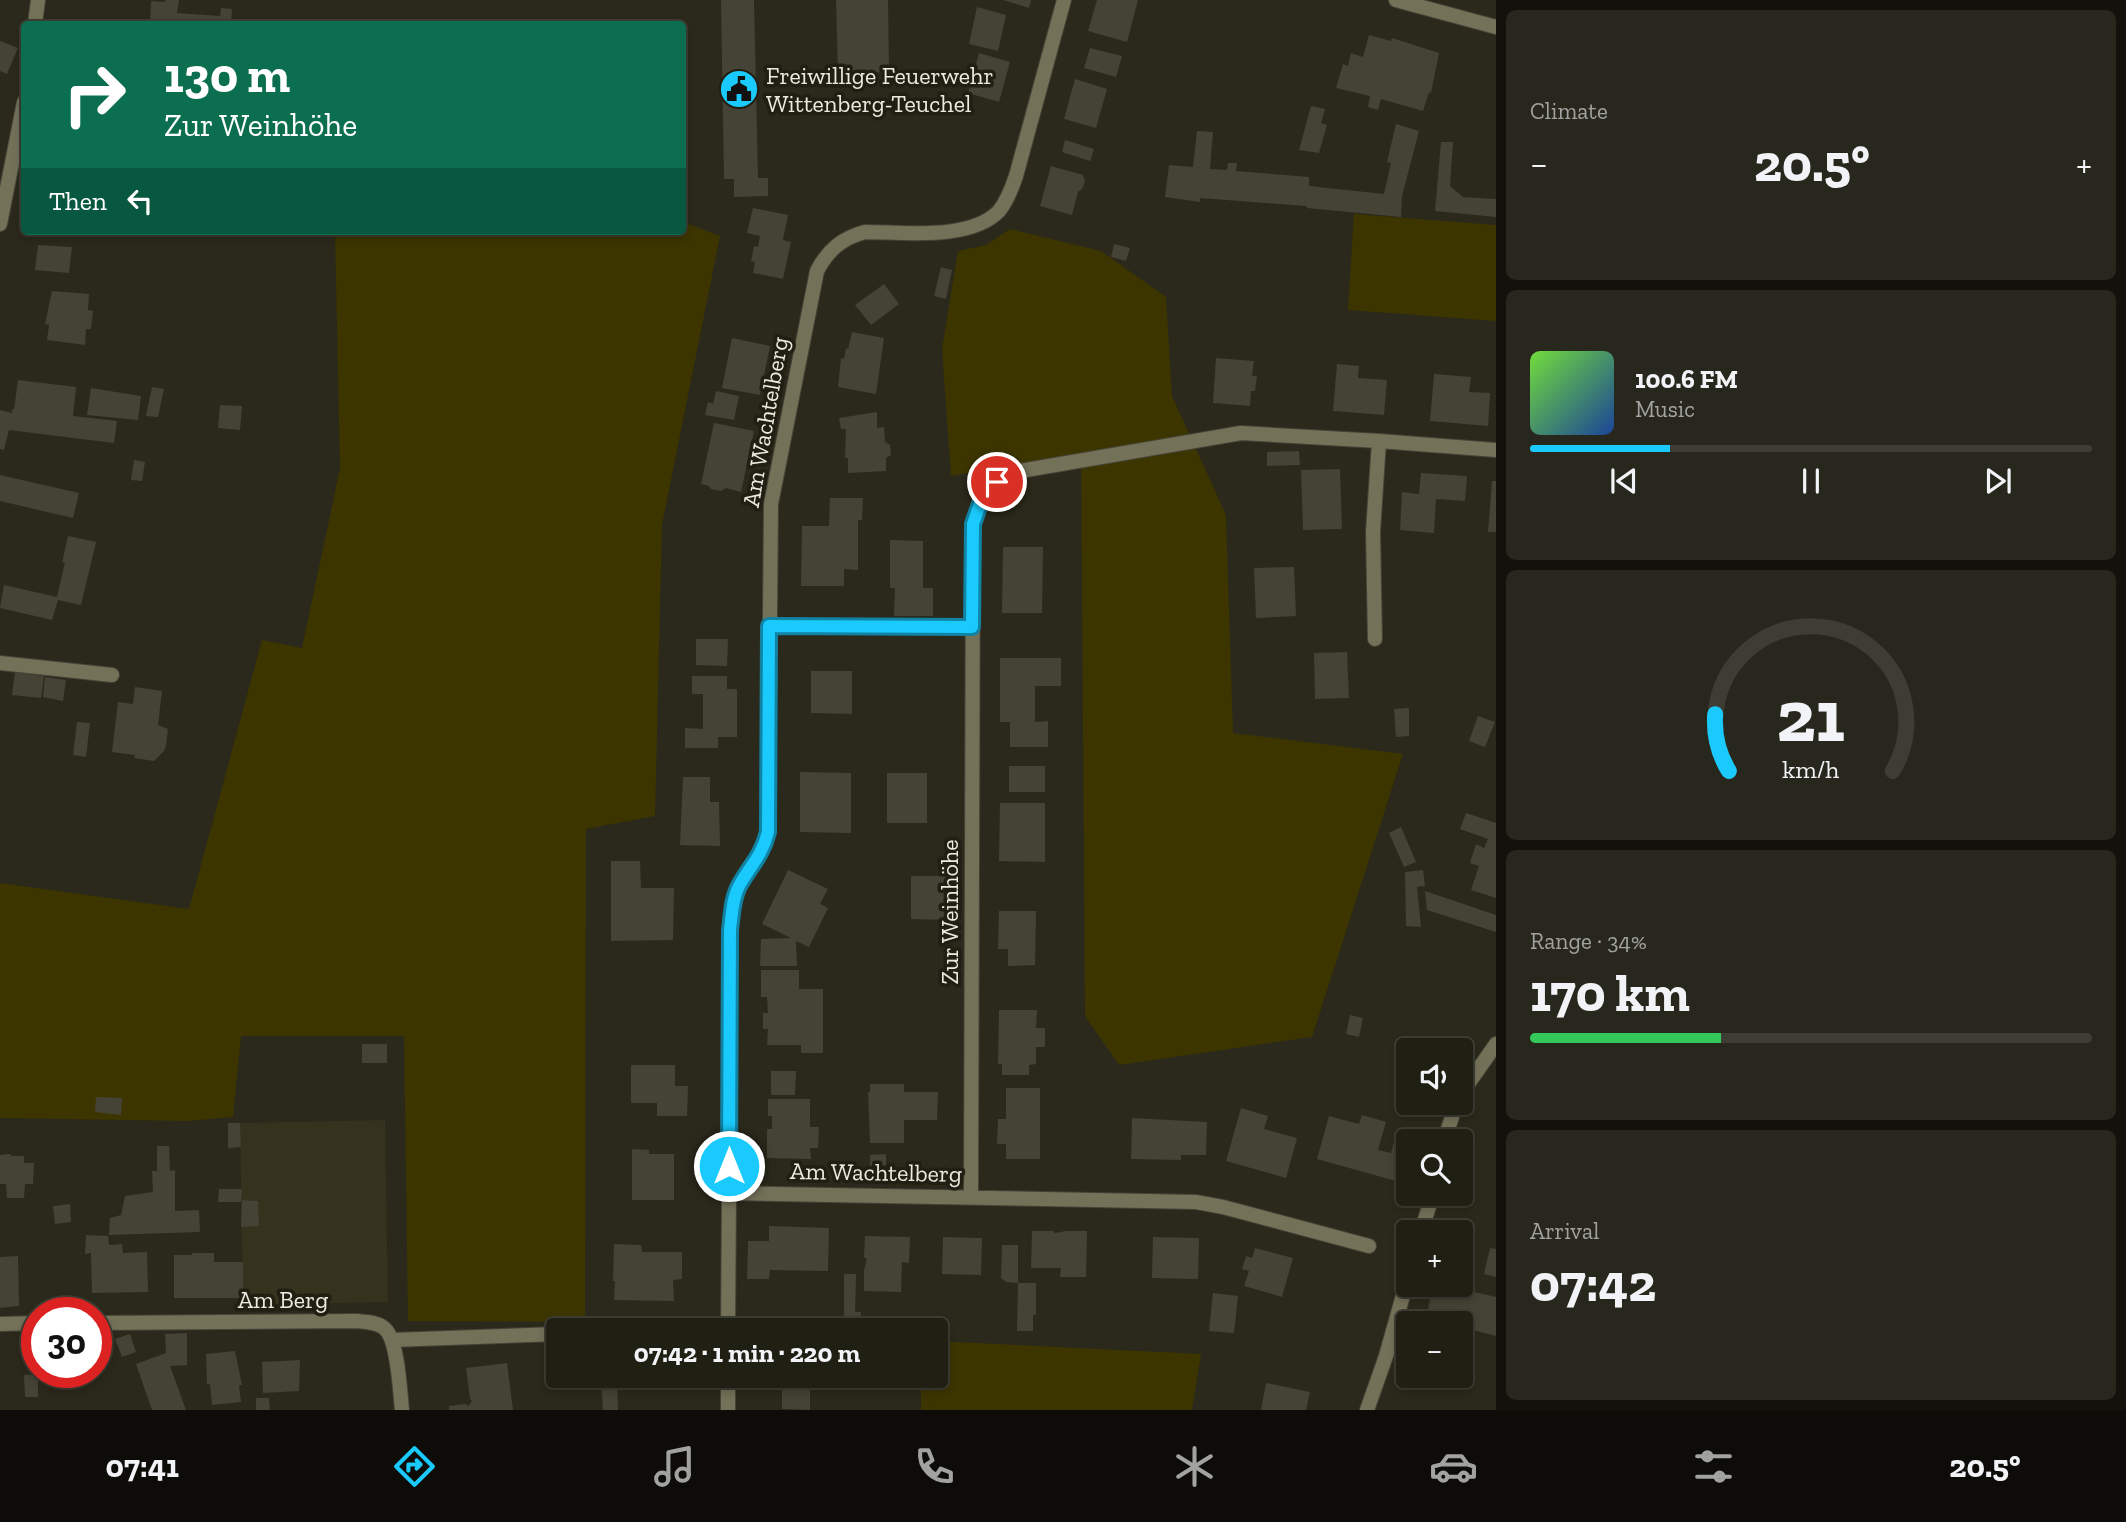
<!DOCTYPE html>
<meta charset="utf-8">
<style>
body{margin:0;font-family:"Zilla Slab",serif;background:#28271d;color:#f1f3f6;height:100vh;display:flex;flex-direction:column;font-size:26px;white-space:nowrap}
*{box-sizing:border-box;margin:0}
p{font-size:23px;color:#a2a2a0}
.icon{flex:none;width:38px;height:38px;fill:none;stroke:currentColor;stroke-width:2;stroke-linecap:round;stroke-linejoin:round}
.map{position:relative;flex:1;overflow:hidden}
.details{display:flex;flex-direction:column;gap:10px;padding:10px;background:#12110b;width:630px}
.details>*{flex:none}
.guide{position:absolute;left:21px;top:21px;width:665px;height:214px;border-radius:7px;box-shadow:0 4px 10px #0003,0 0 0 2px #3d3d34;background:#0b6e4f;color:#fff;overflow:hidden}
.fabs{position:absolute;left:1396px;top:1038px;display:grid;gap:14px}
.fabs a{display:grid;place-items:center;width:77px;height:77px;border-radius:7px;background:#201f14;box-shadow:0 4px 10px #0003,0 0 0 2px #3d3d34;font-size:35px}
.speed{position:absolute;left:21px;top:1297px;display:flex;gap:14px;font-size:35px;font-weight:700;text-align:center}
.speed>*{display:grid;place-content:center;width:91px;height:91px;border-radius:50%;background:#201f14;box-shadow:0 4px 10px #0003,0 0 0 2px #3d3d34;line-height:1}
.speed .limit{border:10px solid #d22;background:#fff;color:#111}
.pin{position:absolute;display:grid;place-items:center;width:60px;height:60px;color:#fff;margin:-30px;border:4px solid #fff;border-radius:50%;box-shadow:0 2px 7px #0007}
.me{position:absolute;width:77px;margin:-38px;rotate:0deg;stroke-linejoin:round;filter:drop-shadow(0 0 5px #0008)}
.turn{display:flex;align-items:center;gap:24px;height:147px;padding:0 28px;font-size:32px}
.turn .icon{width:91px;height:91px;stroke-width:2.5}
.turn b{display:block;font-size:49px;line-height:60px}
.then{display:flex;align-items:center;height:66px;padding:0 28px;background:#0003;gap:14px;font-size:26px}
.big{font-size:52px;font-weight:800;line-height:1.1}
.details .card{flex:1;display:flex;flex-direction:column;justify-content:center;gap:10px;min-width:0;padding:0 24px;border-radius:10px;background:#28271d}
.details .dial{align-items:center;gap:0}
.dial svg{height:182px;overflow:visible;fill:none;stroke:#3d3d34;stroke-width:7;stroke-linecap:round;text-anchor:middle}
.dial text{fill:#f1f3f6;stroke:none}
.song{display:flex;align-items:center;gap:21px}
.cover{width:84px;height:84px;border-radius:10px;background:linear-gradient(135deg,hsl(100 70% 55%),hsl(220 70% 35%))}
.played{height:7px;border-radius:4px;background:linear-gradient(90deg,#1acafc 25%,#3d3d34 25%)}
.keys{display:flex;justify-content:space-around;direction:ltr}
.heat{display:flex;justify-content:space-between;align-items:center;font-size:38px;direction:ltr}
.charge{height:10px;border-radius:5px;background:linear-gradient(90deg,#34c759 34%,#3d3d34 0)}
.trip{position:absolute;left:546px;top:1318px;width:402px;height:70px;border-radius:7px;background:#201f14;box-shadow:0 4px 10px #0003,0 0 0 2px #3d3d34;font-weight:800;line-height:70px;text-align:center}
.tabs{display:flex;height:112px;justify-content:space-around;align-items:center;background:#0d0c08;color:#a2a2a0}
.tabs .icon{width:49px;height:49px}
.tabs .on{color:#1acafc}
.tabs b{font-size:32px;color:#f1f3f6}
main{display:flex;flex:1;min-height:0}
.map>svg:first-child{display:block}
</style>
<main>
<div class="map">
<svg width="1496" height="1410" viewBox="0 0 1496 1410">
<rect width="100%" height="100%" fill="#2b291b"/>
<!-- built -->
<path fill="#35321e" d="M385,1120L388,1302L243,1305L240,1123Z"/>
<!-- green -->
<path fill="#3c3500" d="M1354,214L1496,225V321L1348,310Z
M683,222L720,236L662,525L655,816L586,829L585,1322L408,1321L404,1036H241L233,1117L188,1121L0,1118V883L189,909L262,640L302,648L340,468L335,231H682Z
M1010,229L1101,251L1166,297L1172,396L1226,515L1233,733L1403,754L1312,1037L1119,1065L1085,1016L1081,454L951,476L942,349L958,251L986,245Z
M936,1341L1201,1354L1192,1410H921V1376H936Z"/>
<!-- building -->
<path fill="#454335" d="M165,0H179L177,13L220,16L221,8L232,9L231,24H150L151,1L165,2Z
M721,0H754L758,178H768V196L734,197V179H724Z
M836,0H888L889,72L838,73Z
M1003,0H1031L1029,8Z
M1097,0H1138L1127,42L1088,31Z
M977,7L1006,15L998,51L969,44Z
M1369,35L1391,41L1392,38L1439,53L1431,93L1429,92L1423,111L1381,99L1378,110L1368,107L1370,96L1336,88L1343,64L1348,66L1351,53L1363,57Z
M0,41L18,48L7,74L0,71Z
M1090,48L1122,56L1116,77L1084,68Z
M979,53L1010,62L999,102L968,93Z
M1075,79L1107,89L1096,128L1064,119Z
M1311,106L1325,109L1321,123L1327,125L1319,153L1299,150Z
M1396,124L1419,131L1402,196L1401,217L1307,208L1306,206L1200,198V202L1165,197L1169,165L1193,167L1197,131L1213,132L1210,169L1227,170L1228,163H1237L1236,171L1309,177V186L1384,194L1391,163L1387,162Z
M1065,140L1094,149L1090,161L1062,152Z
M1441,142H1453L1450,186L1463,197L1496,199V217L1435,211Z
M1051,166L1083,175L1085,182L1082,189L1078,192L1072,215L1040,206Z
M753,208L788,215L783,240L791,242L783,279L753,273L755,262L751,261L754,246L758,247L760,236L747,233Z
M1114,244L1130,248L1126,261L1111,257Z
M38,245L72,247L69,273L35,270Z
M941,267L952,270L946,299L934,296Z
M884,284L899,304L871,325L855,305Z
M52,291L89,294L88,310L93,311L91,329H86L85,345L47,340L49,325L45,324Z
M852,332L884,338L876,394L838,387L841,358L844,359L846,348L848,349Z
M732,338L770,346L760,395L722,388Z
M1216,358L1254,361L1252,376H1257L1255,391H1251L1250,406L1213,403Z
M1337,364L1359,366L1358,378L1387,380L1384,415L1333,411Z
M1434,374L1471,377L1469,392L1490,393L1488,426L1430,421Z
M18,380L76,387L73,416L117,421L114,443L9,430L4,450L0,449V410L12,413V409L14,410Z
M152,387L164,389L158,417L146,416Z
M91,388L141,396L138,420L87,415Z
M716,391L739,396L734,420L705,415L708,402L713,404Z
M220,405L242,406L240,430L218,428Z
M877,412V428L884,427L885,442L890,445L891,455L886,458V471L848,473V458H845L846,429H841L839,418Z
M714,423L754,431L741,492L726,488L721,491L711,489L709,486L701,484Z
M1299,451L1300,465L1267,466V452Z
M134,460L145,462L142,481L131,480Z
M1340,469L1342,529L1303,530L1301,470Z
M1421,473L1467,476L1465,501L1436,499L1434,533L1400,530L1402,492L1419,494Z
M0,475L79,493L73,518L0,501Z
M1492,481H1496V532H1488Z
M830,498H863L862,520H858V570L844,569V586H801L802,526H829Z
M68,536L96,542L81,605L58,600L52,620L0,608L4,585L57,597L65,562L62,563Z
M890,540L923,541V588H933V616H894L895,588H890Z
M1003,547H1043L1042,613H1002Z
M1294,567L1296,616L1256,618L1254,568Z
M696,639H728L727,666L696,665Z
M1347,652L1349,698L1315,699L1314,653Z
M1000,658H1061V686H1035V722L1048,721V747H1010V722H1000Z
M811,671H852V714L811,713Z
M15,672L44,676L41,698L12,695Z
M692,676H727V689H737V737H718V748H685V728L703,729V694H692Z
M45,677L66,680L63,701L43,697Z
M135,687L162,691L158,725L168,729L166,745L164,751L154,761L134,758L135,755L112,752L118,702L133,704Z
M1409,708V736L1396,737L1394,709Z
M1478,716L1495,722L1485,747L1469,741Z
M77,722L90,723L86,757L73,755Z
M1009,766H1045V792H1009Z
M800,772L851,773V833L800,832Z
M887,773H927V823H887Z
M683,777H710V802H719L720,846L680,845Z
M1000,803H1045V862L999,861Z
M1466,813L1496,823V898L1471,890L1479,866L1470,863L1476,844L1484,848L1488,839L1460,829Z
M1401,827L1416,862L1404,867L1389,833Z
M611,861H640L641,888H674L673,940L611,941Z
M788,870L828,889L820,904L828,908L809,947L796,941L797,966H760L761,939L791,938L762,924Z
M1423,870L1425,886L1417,887L1421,927L1406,926L1405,872Z
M911,876H949V920L911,919Z
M1425,891L1496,915V932L1427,910Z
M999,911H1036L1035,965L1008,966V949H998Z
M761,970H799V989H823V1053H801V1045H767L768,1029H763V1013H768L767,997H761Z
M999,1010H1037L1036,1028H1045V1047H1036V1064L1029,1065V1075H1002V1064H998Z
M1350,1015L1363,1018L1359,1037L1346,1034Z
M362,1044H387V1063H362Z
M631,1065H675V1086H688L687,1116H657V1103H631Z
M771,1071H796L795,1095H771Z
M870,1084H904V1092H938L937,1120H904V1143H870L868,1092H870Z
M1006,1088H1040V1159H1006V1144H997L998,1119H1006Z
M96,1097L122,1098L121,1115L95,1112Z
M768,1099H810V1127H819L818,1148H810L811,1159L767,1158V1129H772V1116H768Z
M1241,1108L1268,1116L1264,1129L1297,1138L1286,1178L1226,1161Z
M1362,1115L1386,1122L1378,1150L1391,1153L1394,1141L1406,1144L1396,1181L1317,1159L1329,1116L1359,1124Z
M1132,1118L1207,1122L1206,1155H1181V1160L1131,1159Z
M228,1123H240L241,1147L228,1148Z
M157,1146H169L170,1171L175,1170V1211L199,1210L200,1232L109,1235L110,1218L121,1215L125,1196L153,1192L152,1171H157Z
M632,1149L649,1150V1154H674V1200H632Z
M11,1154V1156H24V1163H34L33,1184H25L24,1198H7L6,1184H0V1155Z
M886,1154V1165L870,1166V1155Z
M219,1189H242L241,1202H218Z
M242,1200L258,1201L259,1226L241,1227Z
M70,1204L71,1222L55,1224L53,1206Z
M769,1226L829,1228L828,1271L770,1270L769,1279H747L748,1241H769Z
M1032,1231H1053L1055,1233L1066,1231H1087L1086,1277H1060L1061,1268H1031Z
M86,1235L108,1236L109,1245L122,1244L123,1253L147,1252L148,1292L92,1293L91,1256V1253L85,1254Z
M865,1236L910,1237L909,1263L902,1262L901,1292L864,1291V1270L867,1259L864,1257Z
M943,1237L982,1238L981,1275L942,1274Z
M1153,1237L1199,1238L1198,1279L1152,1278Z
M1461,1242L1475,1245L1465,1290L1496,1297V1336L1461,1327V1323H1443L1426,1319L1433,1284H1461Z
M614,1244L641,1245L642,1252H682V1279L673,1280L674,1301L614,1300L615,1281H613Z
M1002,1245H1018V1283L1006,1282L1001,1278Z
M1255,1248L1293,1258L1282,1297L1244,1286L1249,1271L1242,1269L1246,1256L1252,1258Z
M1490,1248L1496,1249V1277L1484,1274Z
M192,1253H214V1262H243V1298H174V1255H192Z
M18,1256L19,1306L0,1308V1257Z
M844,1274H856L855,1312H861L860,1328H844Z
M1018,1283H1036V1315H1033V1331H1017Z
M1213,1293L1238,1296L1234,1333L1209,1331Z
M187,1333V1365L170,1366L186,1410H152L136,1364L166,1353L165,1334Z
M130,1334L136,1352L122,1357L115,1339Z
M235,1351L242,1385H239L241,1402L212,1405L210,1384H207L206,1354Z
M300,1360L299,1391L263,1393L262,1362Z
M507,1363L513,1410H449V1406L466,1404L468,1406L472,1401L470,1399L466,1368Z
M38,1374V1397H25L24,1375Z
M617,1376L618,1410H603L601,1377Z
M1266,1383L1310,1392L1306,1410H1261Z
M782,1389H810V1410L782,1409Z
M256,1398H269L270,1410H256Z"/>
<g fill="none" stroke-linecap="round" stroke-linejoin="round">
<!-- service casing -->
<g stroke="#464437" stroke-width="16">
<path id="service" d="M0,663L112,675"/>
</g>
<!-- minor casing -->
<g stroke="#464437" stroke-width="16">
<path id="minor" d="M1064,0L1016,176C1012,188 1007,201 999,211C970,241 904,232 865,232C842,238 828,250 817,271L771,504L768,833C762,856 750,866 739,886C732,899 732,915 730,930L729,1193L1196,1202L1223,1207L1369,1246
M1396,0L1496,27
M35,24L38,0
M0,224L24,102
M1379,441L1496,450
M769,626L972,627
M1461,1094L1496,1044
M1444,1141L1457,1102
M971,1197L973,524C980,497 994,480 1020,471L1241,433L1379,441L1373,532L1375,639
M1421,1232L1433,1194
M96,1323L357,1321C365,1322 377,1322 384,1328C398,1338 400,1392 402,1410
M0,1324L37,1323
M728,1330L729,1193
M392,1340L558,1334
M728,1410V1376
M1367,1410L1386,1356L1409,1274"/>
</g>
<!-- service -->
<use href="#service" stroke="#747159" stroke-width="14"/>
<!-- minor -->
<use href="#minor" stroke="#747159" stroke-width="14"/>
</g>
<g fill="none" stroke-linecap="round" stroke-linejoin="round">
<!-- route casing -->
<g stroke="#1183a4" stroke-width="18">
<path id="route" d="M729,1166L730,930C732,915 732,899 739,886C750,866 762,856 768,832L769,626L972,627L973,524L981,501L997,482"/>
</g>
<!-- route -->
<use href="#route" stroke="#1acafc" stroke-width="12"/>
</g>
<!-- icons -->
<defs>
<g id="civic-disc" transform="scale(2.0125)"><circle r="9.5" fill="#1acafc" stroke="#211f12"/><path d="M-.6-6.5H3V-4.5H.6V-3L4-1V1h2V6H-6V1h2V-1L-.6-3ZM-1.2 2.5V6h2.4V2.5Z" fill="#111"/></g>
</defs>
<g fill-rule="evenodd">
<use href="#civic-disc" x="739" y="89"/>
</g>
<g text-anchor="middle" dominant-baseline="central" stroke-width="7" stroke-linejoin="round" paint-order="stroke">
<!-- poi labels -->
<g font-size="24" fill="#ebeae2" stroke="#211f12" text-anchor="start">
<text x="766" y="75">Freiwillige Feuerwehr<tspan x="766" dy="28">Wittenberg-Teuchel</tspan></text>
</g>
<!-- street labels -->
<g font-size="24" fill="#ebeae2" stroke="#211f12">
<text transform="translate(765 422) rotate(-80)">Am Wachtelberg</text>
<text transform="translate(949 912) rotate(-90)">Zur Weinhöhe</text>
<text transform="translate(876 1172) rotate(1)">Am Wachtelberg</text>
<text x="283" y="1299">Am Berg</text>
</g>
</g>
</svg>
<div class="fabs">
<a><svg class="icon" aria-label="sound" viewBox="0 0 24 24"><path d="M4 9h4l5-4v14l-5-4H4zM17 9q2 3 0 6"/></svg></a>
<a><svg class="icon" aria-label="search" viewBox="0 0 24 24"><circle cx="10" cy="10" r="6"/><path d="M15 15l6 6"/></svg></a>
<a>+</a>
<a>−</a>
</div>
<div class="speed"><div class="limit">30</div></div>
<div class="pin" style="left:997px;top:482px;background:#d93025"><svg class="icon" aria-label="arrive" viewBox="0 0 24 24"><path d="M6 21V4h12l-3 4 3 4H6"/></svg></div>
<svg class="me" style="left:729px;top:1166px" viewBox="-20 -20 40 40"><circle r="17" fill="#1acafc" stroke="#fff" stroke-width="3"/><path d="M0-11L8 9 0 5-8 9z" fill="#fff"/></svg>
<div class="trip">07:42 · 1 min · 220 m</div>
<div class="guide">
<div class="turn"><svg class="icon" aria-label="right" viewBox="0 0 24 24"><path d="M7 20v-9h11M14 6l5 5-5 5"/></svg><div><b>130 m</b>Zur Weinhöhe</div></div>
<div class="then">Then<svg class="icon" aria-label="left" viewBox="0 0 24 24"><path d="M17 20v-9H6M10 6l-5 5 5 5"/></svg></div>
</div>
</div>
<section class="details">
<div class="card"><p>Climate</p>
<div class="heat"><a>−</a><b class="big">20.5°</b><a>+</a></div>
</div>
<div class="card">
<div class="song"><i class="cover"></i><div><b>100.6 FM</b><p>Music</p></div></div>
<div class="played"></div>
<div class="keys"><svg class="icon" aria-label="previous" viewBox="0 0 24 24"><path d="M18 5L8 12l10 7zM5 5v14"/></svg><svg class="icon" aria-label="pause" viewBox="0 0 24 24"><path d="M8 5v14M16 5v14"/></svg><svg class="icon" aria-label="next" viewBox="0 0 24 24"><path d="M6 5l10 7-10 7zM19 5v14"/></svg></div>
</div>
<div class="card dial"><svg viewBox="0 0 100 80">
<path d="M14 69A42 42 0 1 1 86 69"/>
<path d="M14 69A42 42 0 0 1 8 44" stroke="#1acafc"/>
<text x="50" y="56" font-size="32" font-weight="700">21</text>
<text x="50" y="72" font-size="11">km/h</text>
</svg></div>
<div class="card"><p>Range · 34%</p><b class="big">170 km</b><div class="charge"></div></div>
<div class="card"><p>Arrival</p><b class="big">07:42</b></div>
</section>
</main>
<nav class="tabs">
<b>07:41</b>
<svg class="icon on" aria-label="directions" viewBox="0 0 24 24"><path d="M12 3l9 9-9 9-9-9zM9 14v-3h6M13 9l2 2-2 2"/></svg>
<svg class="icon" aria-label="music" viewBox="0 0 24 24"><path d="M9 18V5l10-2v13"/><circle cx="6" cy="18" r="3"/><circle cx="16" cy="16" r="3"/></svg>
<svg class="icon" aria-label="phone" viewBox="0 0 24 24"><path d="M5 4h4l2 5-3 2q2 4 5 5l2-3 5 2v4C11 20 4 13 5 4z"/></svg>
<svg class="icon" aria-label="climate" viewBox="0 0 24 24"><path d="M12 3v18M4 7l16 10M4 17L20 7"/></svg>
<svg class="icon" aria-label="car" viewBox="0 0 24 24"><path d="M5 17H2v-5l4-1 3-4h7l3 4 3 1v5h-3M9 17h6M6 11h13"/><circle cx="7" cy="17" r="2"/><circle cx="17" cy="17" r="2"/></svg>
<svg class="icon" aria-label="filters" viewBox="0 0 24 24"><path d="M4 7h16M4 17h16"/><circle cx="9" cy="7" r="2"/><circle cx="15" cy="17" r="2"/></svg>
<b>20.5°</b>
</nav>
